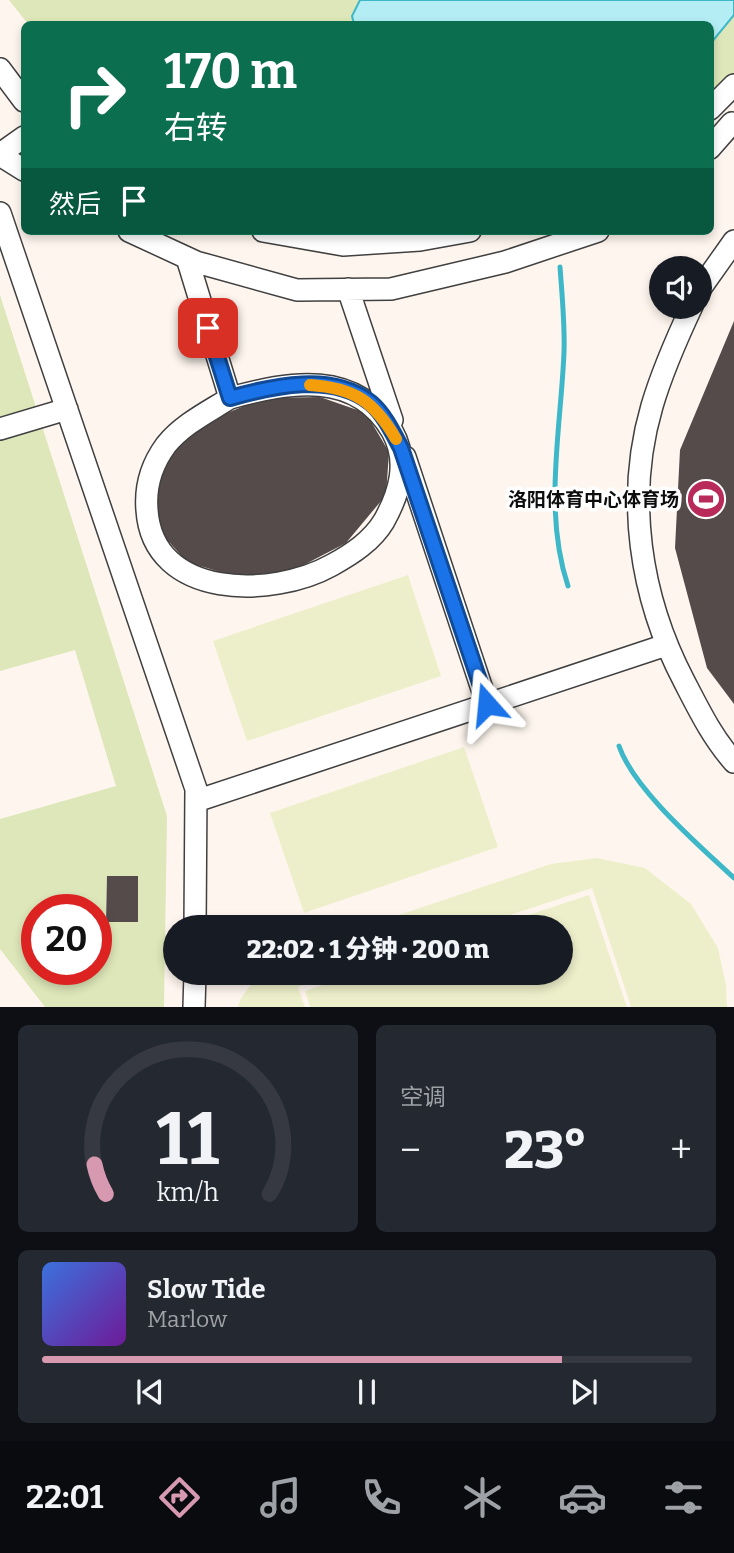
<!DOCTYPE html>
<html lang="zh">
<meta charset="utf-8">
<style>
body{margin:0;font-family:Bitter,"Noto Sans SC",serif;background:#242831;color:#f1f3f6;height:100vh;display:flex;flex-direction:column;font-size:26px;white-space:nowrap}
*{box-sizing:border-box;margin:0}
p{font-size:23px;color:#9ea1a6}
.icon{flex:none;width:38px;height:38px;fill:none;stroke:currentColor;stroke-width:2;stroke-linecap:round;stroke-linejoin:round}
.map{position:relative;height:1007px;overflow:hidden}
.details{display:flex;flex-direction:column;gap:18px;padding:18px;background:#0d0f14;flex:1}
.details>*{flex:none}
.banner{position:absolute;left:21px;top:21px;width:693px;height:214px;border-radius:10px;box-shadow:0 4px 10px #0003;background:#0b6e4f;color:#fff;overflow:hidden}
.buttons{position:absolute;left:649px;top:256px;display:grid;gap:14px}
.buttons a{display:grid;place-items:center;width:63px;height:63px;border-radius:50%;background:#171b24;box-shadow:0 4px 10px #0003;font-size:35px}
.speed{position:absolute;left:21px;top:894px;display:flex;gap:14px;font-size:35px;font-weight:700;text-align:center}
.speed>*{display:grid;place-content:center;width:91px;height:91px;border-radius:50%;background:#171b24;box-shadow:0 4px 10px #0003;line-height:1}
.speed .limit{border:10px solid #d22;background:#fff;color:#111}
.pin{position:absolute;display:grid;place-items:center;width:60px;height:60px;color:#fff;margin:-30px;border-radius:14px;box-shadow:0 4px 10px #0006}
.me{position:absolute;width:77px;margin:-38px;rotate:342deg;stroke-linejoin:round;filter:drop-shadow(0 0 5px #0008)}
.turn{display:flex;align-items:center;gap:24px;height:147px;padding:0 28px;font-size:32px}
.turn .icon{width:91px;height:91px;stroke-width:2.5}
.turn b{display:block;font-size:49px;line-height:60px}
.then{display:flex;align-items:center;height:66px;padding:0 28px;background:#0003;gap:14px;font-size:26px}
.big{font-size:52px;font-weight:800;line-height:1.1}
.details .widget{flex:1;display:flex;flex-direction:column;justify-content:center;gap:10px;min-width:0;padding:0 24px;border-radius:10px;background:#242831}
.details .dial{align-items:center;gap:0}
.dial svg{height:182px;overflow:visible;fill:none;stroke:#363941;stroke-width:7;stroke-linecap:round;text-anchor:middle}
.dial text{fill:#f1f3f6;stroke:none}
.song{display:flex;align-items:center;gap:21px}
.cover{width:84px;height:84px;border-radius:10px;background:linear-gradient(135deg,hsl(220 70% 55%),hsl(280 70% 35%))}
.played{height:7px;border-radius:4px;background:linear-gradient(90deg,#d799af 80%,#363941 80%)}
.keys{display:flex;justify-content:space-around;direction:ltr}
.heat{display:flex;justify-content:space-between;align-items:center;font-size:38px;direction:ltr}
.details .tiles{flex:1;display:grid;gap:18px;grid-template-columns:1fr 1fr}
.widget:last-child{grid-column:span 2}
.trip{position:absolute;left:163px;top:915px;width:410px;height:70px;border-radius:35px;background:#171b24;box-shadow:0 4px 10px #0003;font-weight:800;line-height:70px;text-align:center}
.dock{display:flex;height:112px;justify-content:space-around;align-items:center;background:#090b0e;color:#9ea1a6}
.dock .icon{width:49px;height:49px}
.dock .current{color:#d799af}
.dock b{font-size:32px;color:#f1f3f6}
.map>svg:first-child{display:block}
</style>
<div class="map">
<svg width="734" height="1007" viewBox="0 0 734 1007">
<rect width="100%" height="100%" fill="#fef6ee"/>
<!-- green -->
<path fill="#dee7b9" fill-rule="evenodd" d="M9,0H360L352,16L354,24H28Z
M734,15V79L711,98V43Z
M0,295L167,816L164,1007H45L0,949V819L116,786L75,650L0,671ZM107,876L138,877V922L106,921ZM37,910H96V970H37Z"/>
<!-- pitch -->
<path fill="#edefca" d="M408,575L441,676L247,741L213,641Z
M464,747L498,847L304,913L270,813Z
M597,858L645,868L691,904L718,948L726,985L727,1007H631L592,888L474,927H363L551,864Z
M589,895L627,1007H310L305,991L358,973H560V928L492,927Z
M260,973H339L298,987L305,1007H238L241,998Z"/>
<!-- water -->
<path fill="#b4eef4" stroke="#3eb8c8" stroke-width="2" d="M360,0H734V15L711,43L710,24H354L352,16Z"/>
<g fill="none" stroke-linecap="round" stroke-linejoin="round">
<!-- stream -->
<path stroke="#3eb8c8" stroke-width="5" d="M560,267C562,295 565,324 564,352C561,429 543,511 568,586
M619,746C634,790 700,846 734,878"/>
</g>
<!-- building -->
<path fill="#554b4a" d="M734,321V704L707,668L675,548L680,450Z
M320,397L366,413L389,452L386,495L346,543L294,570L237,577L187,562L162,534L154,495L164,461L207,421L264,398Z
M107,876H138V922H106Z"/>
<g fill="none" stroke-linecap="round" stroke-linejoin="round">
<!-- minor casing -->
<g stroke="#404040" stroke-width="24">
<path id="minor" d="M0,69L24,101
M710,109L734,85
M710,148L732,123
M0,154L24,137
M0,155L24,170
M0,213L196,789L195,928
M129,231L196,262L297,290L391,289L505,262L598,231
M263,231L343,245L420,240L470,231
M187,258L230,398C208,412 183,424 166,445C152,464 145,486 147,510C153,600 273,598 332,565C352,554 372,541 384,521C400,492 409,461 392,431C356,369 289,382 230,398
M348,289L392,420
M700,289L734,241
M692,306C677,338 662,372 652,406C625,498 640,597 684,681C699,710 712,737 734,762
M0,429L67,409
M405,457L487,704
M196,801L666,645
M194,1007L195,973"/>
</g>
<!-- minor -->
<use href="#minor" stroke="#fff" stroke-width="21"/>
</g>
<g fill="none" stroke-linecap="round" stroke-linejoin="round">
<!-- route casing -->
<g stroke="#114b97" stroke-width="18">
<path id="route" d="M208,328L230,398C273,386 333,372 371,403C384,414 393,433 401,448L487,704"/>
</g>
<!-- route -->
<use href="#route" stroke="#1a73e8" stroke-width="12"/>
<!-- slow -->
<path stroke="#f59e0b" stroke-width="12" d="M310,385C354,388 374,401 396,439"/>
</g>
<!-- icons -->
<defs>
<g id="stadium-disc" transform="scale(2.0125)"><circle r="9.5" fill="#b82a59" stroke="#fff"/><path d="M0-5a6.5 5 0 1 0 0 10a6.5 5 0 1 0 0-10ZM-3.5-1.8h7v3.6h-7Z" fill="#fff"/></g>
</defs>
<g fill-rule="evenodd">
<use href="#stadium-disc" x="706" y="499"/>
</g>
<g text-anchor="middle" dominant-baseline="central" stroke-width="7" stroke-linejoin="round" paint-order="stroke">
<!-- poi labels -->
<g font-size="19" font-weight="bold" fill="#0d0d0d" stroke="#fff" text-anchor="end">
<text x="679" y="499">洛阳体育中心体育场</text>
</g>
</g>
</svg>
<div class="buttons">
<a><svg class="icon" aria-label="sound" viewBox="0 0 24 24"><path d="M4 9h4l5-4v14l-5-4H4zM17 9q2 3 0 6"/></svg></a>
</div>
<div class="speed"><div class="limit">20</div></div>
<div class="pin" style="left:208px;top:328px;background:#d93025"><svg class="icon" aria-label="arrive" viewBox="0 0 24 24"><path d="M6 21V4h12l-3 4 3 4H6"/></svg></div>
<svg class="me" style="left:487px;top:704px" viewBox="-20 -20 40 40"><path d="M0-17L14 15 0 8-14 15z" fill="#1a73e8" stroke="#fff" stroke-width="4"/></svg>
<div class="trip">22:02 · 1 分钟 · 200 m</div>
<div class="banner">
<div class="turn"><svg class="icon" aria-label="right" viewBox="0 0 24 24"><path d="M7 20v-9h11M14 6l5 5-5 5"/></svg><div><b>170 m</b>右转</div></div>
<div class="then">然后<svg class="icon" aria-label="arrive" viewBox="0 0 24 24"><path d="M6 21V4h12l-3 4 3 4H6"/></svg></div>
</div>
</div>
<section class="details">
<div class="tiles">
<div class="widget dial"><svg viewBox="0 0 100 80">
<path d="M14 69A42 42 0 1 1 86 69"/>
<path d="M14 69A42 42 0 0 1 9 56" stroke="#d799af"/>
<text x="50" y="56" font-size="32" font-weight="700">11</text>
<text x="50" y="72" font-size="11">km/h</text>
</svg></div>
<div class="widget"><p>空调</p>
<div class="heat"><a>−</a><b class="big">23°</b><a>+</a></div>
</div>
<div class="widget">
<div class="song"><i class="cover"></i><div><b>Slow Tide</b><p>Marlow</p></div></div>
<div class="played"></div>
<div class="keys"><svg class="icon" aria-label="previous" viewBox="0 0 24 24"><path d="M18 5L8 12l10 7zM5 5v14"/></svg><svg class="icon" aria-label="pause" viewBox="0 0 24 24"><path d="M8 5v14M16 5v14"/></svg><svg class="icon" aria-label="next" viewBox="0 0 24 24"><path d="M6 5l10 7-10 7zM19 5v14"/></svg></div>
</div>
</div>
</section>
<nav class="dock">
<b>22:01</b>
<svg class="icon current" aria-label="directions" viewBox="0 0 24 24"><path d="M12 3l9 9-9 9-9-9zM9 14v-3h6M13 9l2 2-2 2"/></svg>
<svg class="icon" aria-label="music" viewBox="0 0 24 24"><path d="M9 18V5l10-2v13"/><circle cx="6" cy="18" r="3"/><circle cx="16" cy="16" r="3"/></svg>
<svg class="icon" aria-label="phone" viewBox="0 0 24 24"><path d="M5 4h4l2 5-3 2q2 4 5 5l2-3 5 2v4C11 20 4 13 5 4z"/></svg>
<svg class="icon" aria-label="climate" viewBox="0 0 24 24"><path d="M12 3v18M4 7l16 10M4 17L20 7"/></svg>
<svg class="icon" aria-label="car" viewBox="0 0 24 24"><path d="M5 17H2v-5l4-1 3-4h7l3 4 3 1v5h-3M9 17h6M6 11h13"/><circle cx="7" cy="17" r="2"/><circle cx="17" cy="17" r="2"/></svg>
<svg class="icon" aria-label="filters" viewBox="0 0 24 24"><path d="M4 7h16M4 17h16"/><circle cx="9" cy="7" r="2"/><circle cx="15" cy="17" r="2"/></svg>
</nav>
